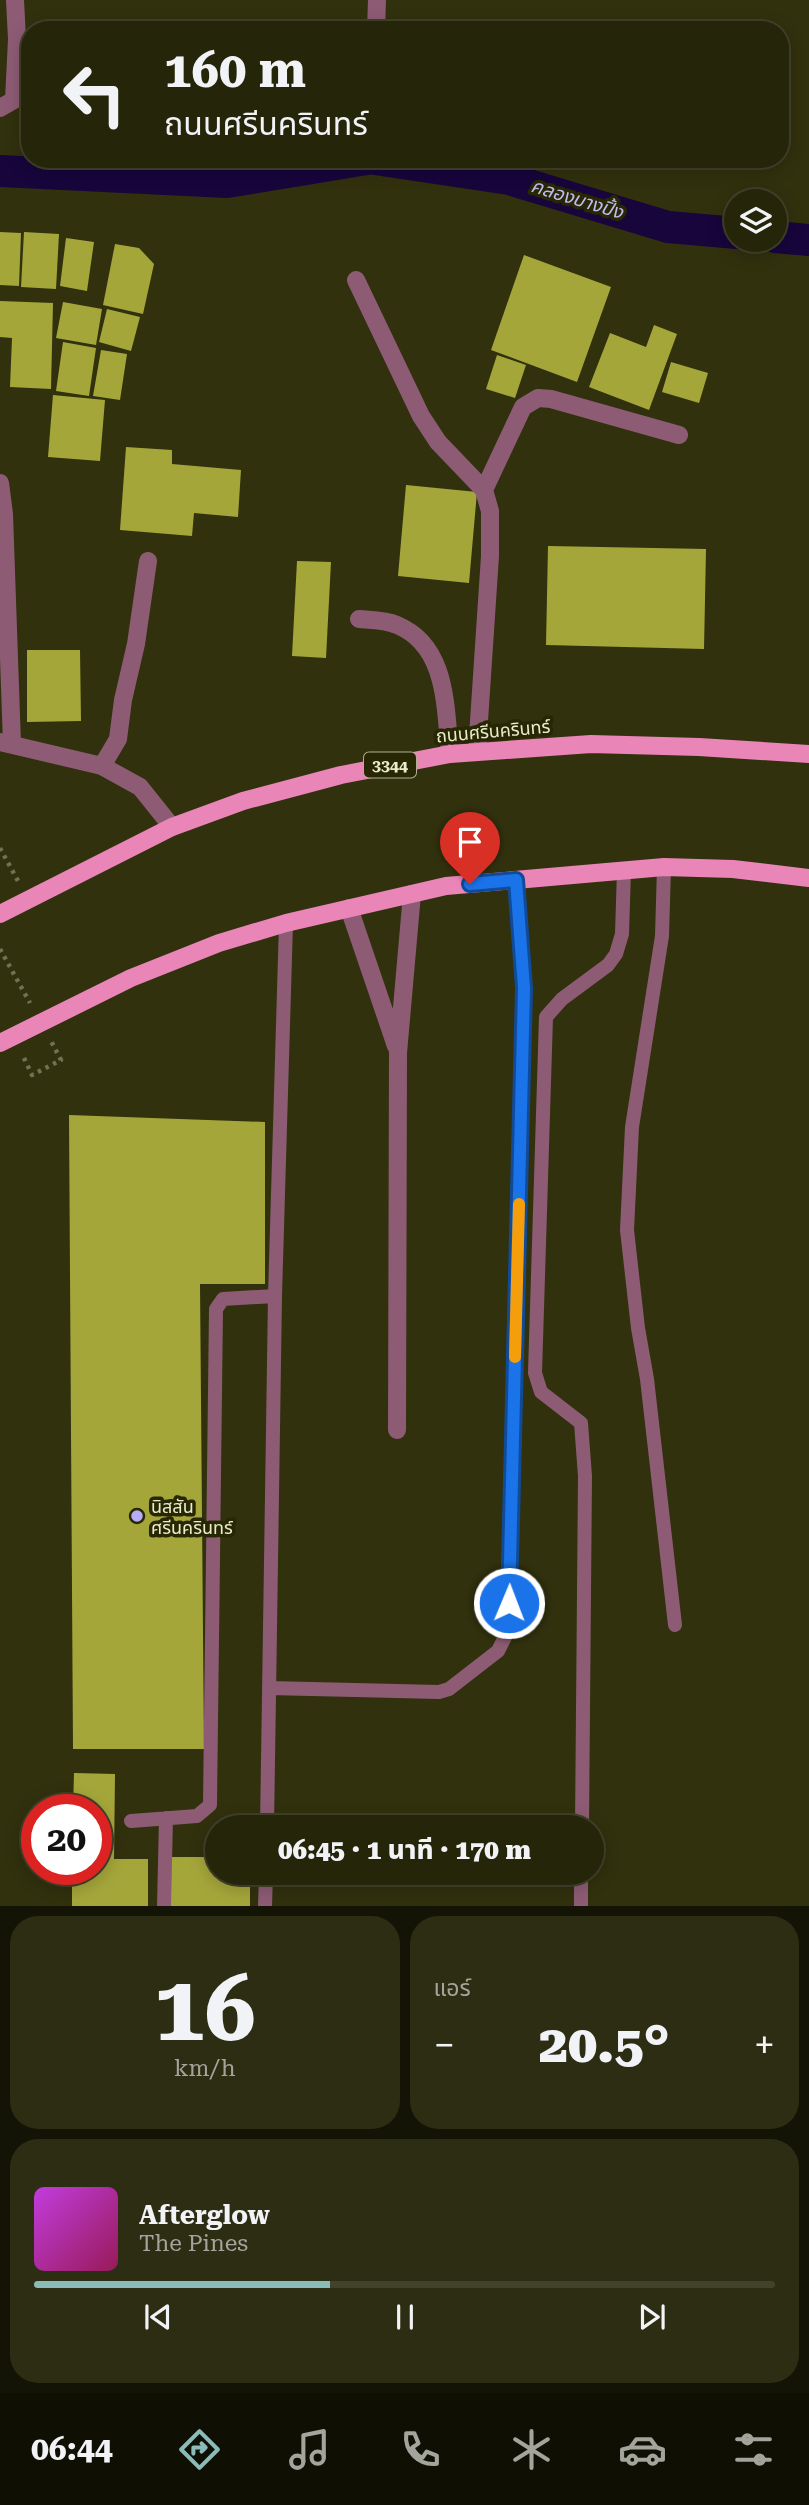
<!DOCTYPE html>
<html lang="th">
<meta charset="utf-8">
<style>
body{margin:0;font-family:"Roboto Serif","Noto Sans Thai",serif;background:#2d2d13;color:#f1f3f6;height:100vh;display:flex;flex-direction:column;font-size:26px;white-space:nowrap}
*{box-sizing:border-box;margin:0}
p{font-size:23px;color:#a3a59c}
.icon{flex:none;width:38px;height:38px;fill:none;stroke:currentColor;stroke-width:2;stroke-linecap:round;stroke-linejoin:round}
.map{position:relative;height:1906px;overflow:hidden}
.drawer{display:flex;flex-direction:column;gap:10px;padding:10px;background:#141406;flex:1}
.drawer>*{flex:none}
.hud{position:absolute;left:21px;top:21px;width:768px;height:147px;border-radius:28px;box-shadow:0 4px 18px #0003,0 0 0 2px #42422b;background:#25250a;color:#f1f3f6;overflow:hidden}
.fabs{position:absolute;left:724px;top:189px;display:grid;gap:14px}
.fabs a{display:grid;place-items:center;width:63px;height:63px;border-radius:50%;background:#25250a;box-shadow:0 4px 18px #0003,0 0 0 2px #42422b;font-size:35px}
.speed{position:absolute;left:21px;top:1794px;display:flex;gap:14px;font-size:35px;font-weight:700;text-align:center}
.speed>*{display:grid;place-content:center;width:91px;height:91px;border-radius:50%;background:#25250a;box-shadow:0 4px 18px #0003,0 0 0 2px #42422b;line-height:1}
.speed .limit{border:10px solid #d22;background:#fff;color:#111}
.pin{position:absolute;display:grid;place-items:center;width:60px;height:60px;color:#fff;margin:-72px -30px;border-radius:50% 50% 50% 0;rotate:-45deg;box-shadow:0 0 7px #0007}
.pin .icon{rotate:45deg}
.me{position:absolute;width:77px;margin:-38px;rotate:1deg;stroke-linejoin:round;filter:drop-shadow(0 0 5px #0008)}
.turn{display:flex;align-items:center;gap:24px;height:147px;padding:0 28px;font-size:32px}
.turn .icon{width:91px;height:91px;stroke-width:2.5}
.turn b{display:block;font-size:49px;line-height:60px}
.big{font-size:52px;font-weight:800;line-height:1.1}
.drawer .tile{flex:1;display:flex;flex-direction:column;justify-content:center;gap:10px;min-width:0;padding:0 24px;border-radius:28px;background:#2d2d13}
.drawer .dial{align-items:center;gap:0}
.dial b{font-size:91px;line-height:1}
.song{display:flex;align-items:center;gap:21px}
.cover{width:84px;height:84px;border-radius:10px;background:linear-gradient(135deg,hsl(290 70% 55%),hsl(330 70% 35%))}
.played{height:7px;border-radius:4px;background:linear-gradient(90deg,#8bbbb9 40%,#42422b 40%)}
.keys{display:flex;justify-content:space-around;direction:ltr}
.heat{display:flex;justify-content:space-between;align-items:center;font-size:38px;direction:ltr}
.drawer .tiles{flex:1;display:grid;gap:10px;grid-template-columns:1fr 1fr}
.tile:last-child{grid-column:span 2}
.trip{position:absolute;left:205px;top:1815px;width:399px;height:70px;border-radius:35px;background:#25250a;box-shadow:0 4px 18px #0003,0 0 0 2px #42422b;font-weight:800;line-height:70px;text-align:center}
.tab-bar{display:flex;height:112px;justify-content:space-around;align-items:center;background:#0f0f04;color:#a3a59c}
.tab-bar .icon{width:49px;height:49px}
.tab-bar .active{color:#8bbbb9}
.tab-bar b{font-size:32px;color:#f1f3f6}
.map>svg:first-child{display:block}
</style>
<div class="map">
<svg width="809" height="1907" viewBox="0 0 809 1907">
<rect width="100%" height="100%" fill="#31310e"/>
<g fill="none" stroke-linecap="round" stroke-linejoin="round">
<!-- canal -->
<path stroke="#17053c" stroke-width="32" d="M375,159L509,179L668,227L737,233
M0,171L227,182L367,159
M775,237L809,240"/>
</g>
<!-- building -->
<path fill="#a5a63a" d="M0,232L21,233L19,286L0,285Z
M24,232L59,234L56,289L21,287Z
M66,238L94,242L87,291L60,286Z
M115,244L139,248L154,264L143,314L103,305Z
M524,255L611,287L577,382L491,350Z
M0,301L53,303L51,389L10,387L12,338L0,337Z
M63,302L102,309L96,345L56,338Z
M107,309L140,317L131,351L99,342Z
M654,325L677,334L649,410L589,387L610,333L646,347Z
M63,342L96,348L89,396L56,391Z
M101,350L127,354L120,400L93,396Z
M497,355L526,365L515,398L486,389Z
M671,362L708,373L699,403L662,392Z
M53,395L105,400L100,461L48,457Z
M126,447L172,450V464L241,470L238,517L194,513L192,536L120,530Z
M406,485L477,492L469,583L398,576Z
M548,546L706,549L704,649L546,645Z
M297,561L331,562L326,658L292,656Z
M27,650H80L81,721L27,722Z
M69,1115L265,1122V1284H200L204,1749H73Z
M74,1773L115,1774L114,1859H148V1907H72V1869H96V1810H73Z
M171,1857H217V1872H250V1907H170Z"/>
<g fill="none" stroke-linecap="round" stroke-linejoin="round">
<!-- path -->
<path stroke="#71724f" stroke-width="4.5" stroke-dasharray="3.5 5" stroke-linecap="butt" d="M0,848L18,881
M0,949L30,1003
M24,1058L32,1075L61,1060L51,1041"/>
<!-- service -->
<path stroke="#8d5c74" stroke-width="14" d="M664,867L662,936L632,1127L627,1230L638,1328L647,1379L675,1625
M269,1688L439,1692L449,1689L498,1651L508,1631L524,988L516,880
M131,1821L197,1816L210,1805L216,1309L223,1299L275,1296
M267,1827L275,1296L286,923
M582,1827L585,1476L581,1423L541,1392L535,1373L546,1017L562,999L608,965L616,954L622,934L624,870
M164,1907L166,1818
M265,1907L266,1872
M581,1907V1872"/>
<!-- minor -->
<path stroke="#8d5c74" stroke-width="18" d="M376,30L377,0
M0,108L14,100L17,39L15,0
M356,280L421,416L438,442L484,490L490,511V556L477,751
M0,483L4,514L12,744
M484,490L523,407L538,398L551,399L679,435
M359,619C371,620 386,620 397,625C448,646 445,708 450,754
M102,766L118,739L123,700L136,644L148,561
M349,908L396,1046
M397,1430L398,1053L412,894"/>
<!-- tertiary -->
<path stroke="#8d5c74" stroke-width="18" d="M0,742L102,766L140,787L172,827"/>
<!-- primary -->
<path stroke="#ea85b8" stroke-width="18" d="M0,914L172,827L243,801L341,775L450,754L591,744L699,747L809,754
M0,1043L131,978L219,943L286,923L446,886L664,867L733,869L809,878"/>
</g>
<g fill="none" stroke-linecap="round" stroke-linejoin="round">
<!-- route casing -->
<g stroke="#114b97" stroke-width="18">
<path id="route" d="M470,884L516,880L524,988L509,1603"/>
</g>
<!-- route -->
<use href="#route" stroke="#1a73e8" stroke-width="12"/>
<!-- slow -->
<path stroke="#f59e0b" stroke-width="12" d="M515,1357L519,1204"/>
</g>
<!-- markers -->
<circle fill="#b6acf8" stroke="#272704" stroke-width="2.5" cx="137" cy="1516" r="7"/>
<g text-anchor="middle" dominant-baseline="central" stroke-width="7" stroke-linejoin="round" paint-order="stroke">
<!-- shield labels -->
<rect fill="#272704" stroke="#b0b18f" stroke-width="2" x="364" y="752.5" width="52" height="25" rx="5"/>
<g font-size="16" font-weight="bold" fill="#eaecca">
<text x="390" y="765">3344</text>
</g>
<!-- street labels -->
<g font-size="18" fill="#eaecca" stroke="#272704">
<text transform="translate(493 731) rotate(-5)">ถนนศรีนครินทร์</text>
</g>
<!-- poi labels -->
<g font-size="18" fill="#eaecca" stroke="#272704" text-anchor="start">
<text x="151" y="1506">นิสสัน<tspan x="151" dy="21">ศรีนครินทร์</tspan></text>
</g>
<!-- water labels -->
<g font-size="19" font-style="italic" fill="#c1bbf1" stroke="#272704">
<text transform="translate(577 199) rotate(17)">คลองบางปิ้ง</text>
</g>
</g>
</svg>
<div class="fabs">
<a><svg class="icon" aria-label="layers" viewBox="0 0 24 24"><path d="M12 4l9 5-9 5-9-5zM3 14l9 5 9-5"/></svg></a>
</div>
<div class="speed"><div class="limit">20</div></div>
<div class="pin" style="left:470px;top:884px;background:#d93025"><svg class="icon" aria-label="arrive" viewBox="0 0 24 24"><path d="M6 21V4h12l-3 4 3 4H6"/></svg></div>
<svg class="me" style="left:509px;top:1603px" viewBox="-20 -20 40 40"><circle r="17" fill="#1a73e8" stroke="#fff" stroke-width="3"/><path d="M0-11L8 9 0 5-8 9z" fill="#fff"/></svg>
<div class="trip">06:45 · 1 นาที · 170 m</div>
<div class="hud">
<div class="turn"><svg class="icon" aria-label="left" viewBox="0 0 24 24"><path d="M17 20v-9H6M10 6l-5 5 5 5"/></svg><div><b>160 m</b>ถนนศรีนครินทร์</div></div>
</div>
</div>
<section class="drawer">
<div class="tiles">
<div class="tile dial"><b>16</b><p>km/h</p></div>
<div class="tile"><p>แอร์</p>
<div class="heat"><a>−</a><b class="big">20.5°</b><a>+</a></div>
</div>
<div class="tile">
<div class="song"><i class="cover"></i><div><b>Afterglow</b><p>The Pines</p></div></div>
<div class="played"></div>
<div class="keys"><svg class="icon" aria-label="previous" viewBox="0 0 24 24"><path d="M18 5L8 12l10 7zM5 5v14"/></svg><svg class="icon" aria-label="pause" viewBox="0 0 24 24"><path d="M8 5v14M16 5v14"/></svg><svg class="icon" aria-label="next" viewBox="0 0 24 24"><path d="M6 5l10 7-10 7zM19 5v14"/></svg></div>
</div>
</div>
</section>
<nav class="tab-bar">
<b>06:44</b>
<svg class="icon active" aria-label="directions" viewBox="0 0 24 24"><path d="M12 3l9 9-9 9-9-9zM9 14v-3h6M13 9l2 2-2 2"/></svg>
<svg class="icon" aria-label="music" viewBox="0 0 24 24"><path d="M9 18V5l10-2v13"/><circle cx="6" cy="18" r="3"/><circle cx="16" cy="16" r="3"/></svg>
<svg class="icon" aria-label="phone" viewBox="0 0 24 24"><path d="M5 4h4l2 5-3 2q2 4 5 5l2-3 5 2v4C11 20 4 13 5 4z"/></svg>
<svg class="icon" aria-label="climate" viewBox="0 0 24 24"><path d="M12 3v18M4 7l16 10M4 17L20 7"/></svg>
<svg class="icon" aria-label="car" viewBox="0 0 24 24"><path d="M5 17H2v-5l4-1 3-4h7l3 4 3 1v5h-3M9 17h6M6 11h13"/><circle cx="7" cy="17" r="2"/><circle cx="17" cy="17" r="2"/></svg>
<svg class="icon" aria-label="filters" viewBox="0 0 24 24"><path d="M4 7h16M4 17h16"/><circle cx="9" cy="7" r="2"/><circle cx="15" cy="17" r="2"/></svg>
</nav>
